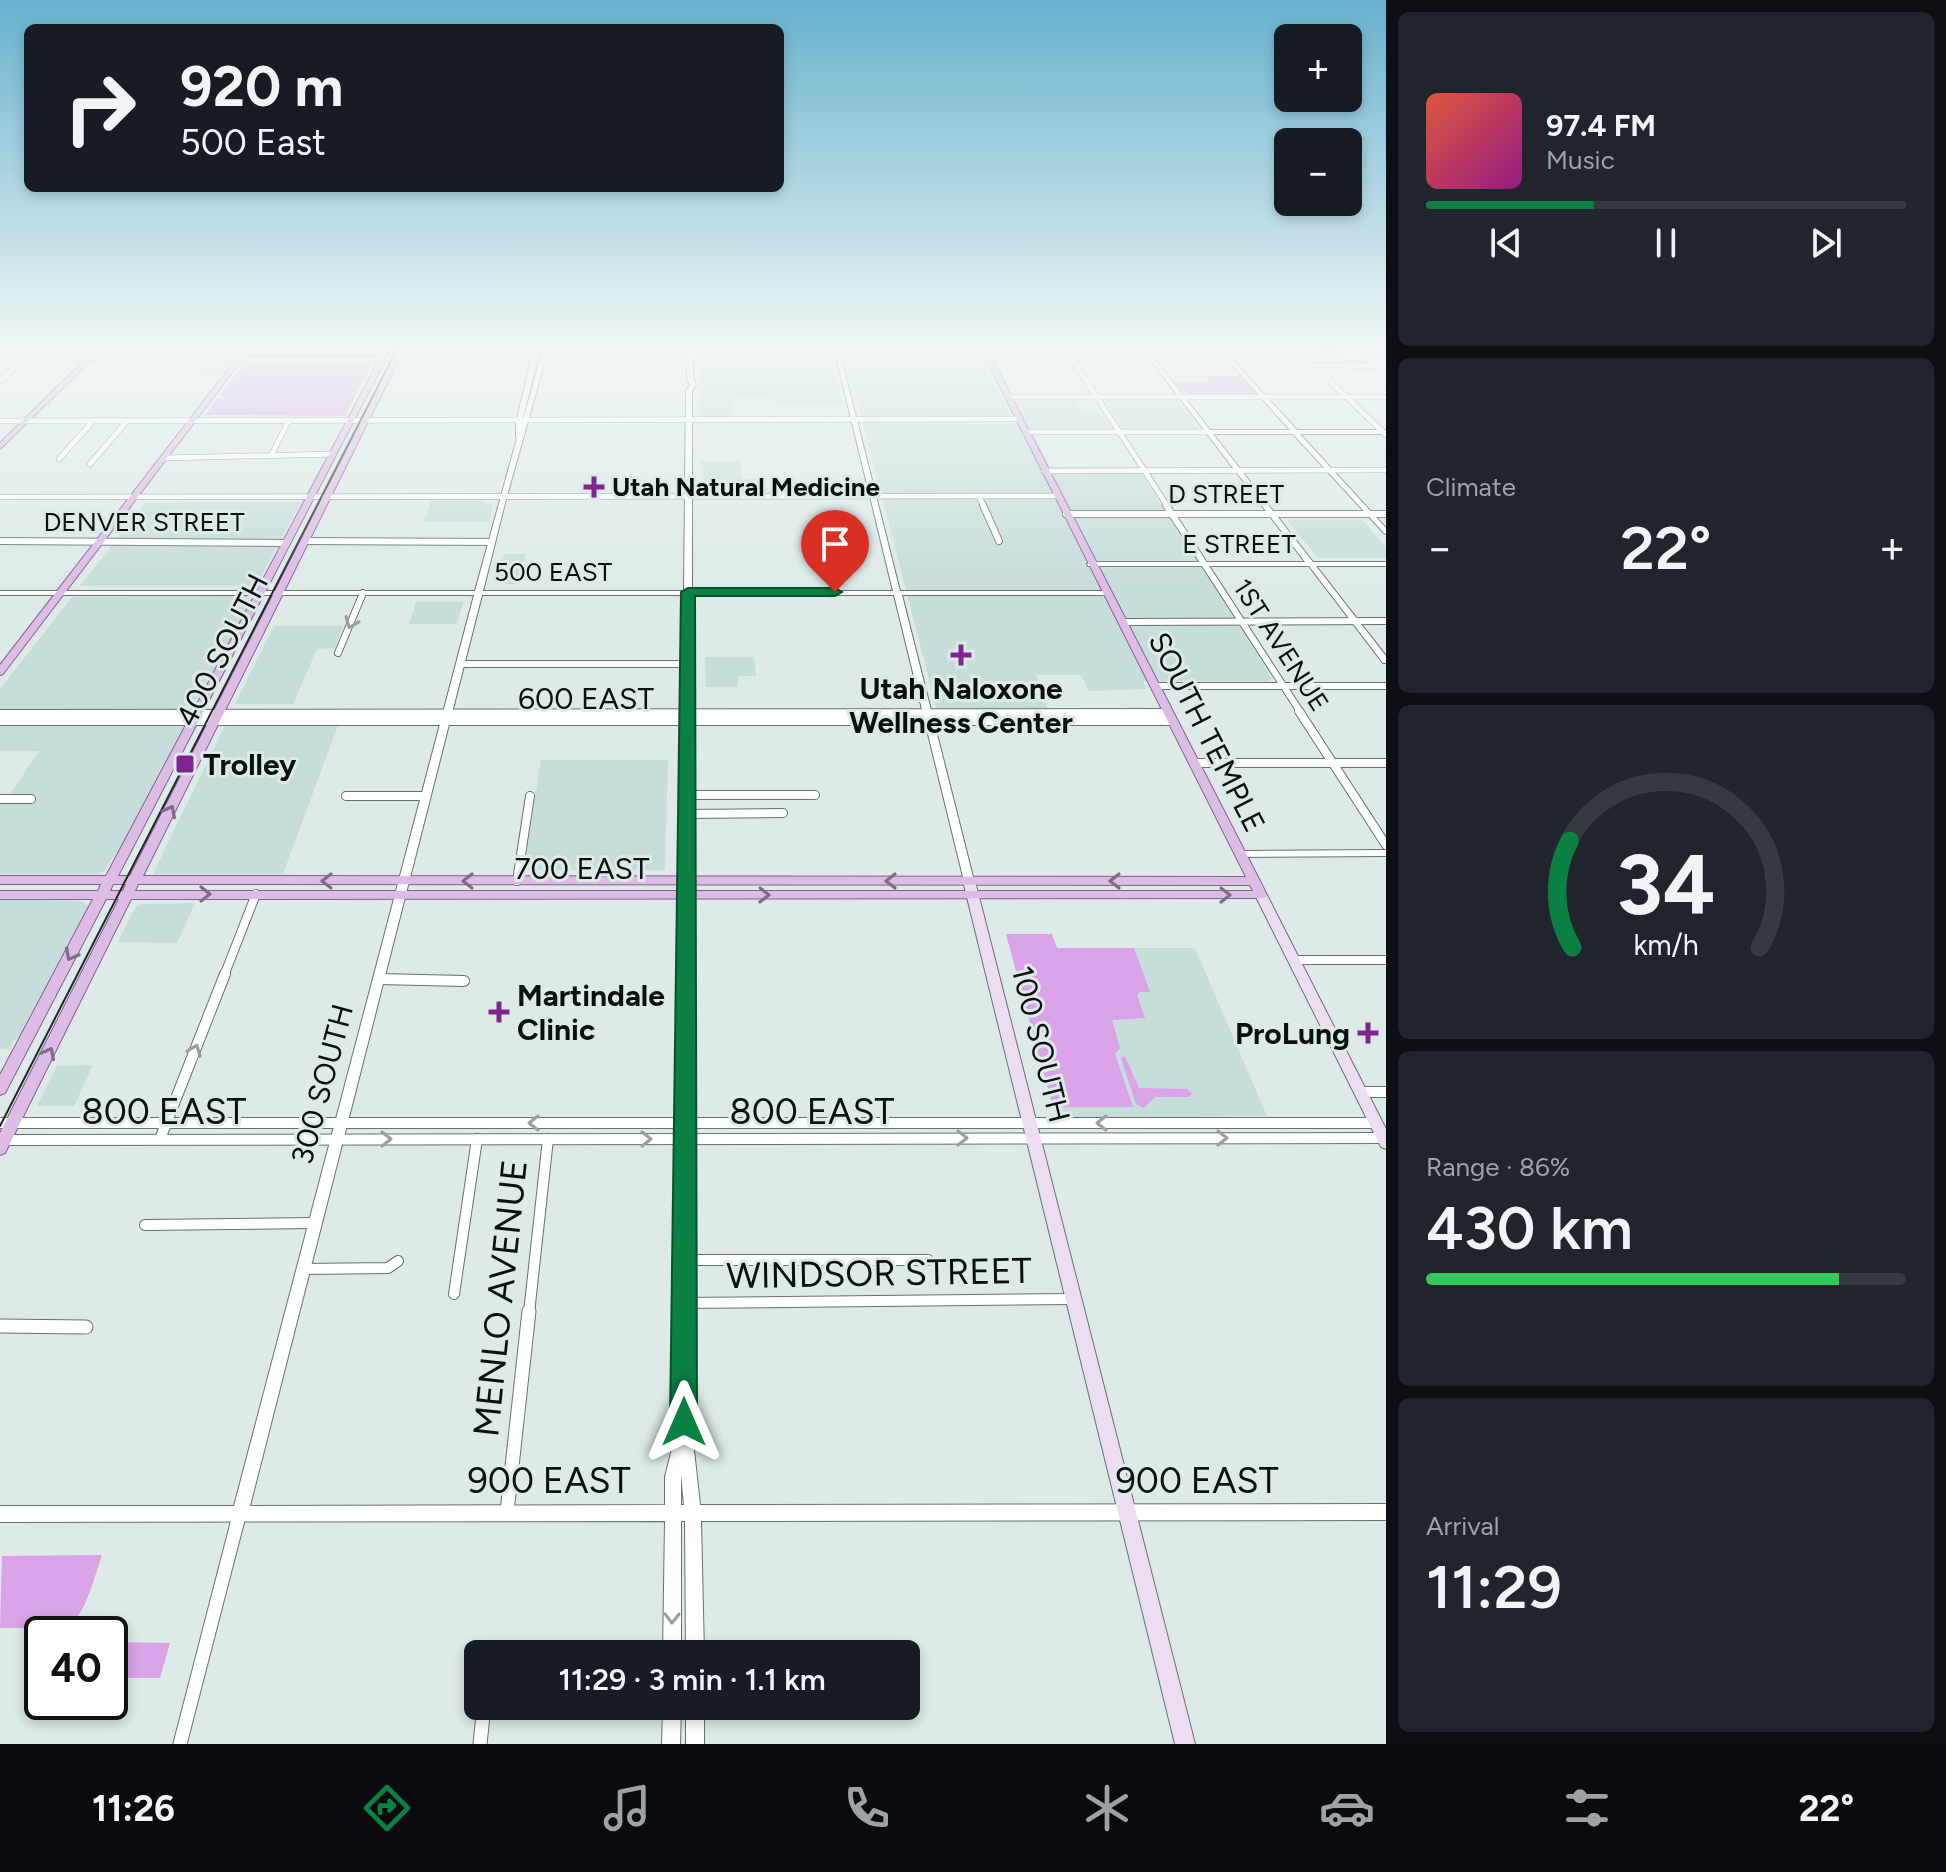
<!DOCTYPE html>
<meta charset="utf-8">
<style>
body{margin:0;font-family:Figtree,sans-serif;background:#20242c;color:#f1f3f6;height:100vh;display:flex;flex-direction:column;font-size:30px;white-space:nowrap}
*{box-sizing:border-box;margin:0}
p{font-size:26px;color:#9ea1a6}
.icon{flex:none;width:44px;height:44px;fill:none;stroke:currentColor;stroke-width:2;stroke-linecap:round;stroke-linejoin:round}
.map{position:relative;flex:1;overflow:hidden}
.sheet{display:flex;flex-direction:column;gap:12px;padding:12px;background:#0d0f14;width:560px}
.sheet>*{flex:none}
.top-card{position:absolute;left:24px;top:24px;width:760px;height:168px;border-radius:12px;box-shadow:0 4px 12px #0003;background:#171b24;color:#f1f3f6;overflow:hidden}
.fabs{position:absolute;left:1274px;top:24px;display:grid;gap:16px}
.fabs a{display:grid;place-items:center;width:88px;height:88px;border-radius:12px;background:#171b24;box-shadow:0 4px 12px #0003;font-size:40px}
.speed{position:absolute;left:24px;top:1616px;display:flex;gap:16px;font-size:40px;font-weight:700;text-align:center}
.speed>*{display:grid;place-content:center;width:104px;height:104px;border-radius:50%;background:#171b24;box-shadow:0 4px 12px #0003;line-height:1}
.speed .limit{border:4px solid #111;border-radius:12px;background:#fff;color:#111}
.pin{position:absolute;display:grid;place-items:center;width:68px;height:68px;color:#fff;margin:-82px -34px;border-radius:50% 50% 50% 0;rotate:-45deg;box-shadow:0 0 8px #0007}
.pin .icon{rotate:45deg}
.me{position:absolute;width:88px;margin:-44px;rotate:0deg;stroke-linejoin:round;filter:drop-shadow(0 0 6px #0008)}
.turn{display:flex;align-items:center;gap:28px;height:168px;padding:0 24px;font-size:36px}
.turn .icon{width:104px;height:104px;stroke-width:2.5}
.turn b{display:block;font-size:56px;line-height:68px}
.big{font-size:60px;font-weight:600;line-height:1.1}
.sheet .card{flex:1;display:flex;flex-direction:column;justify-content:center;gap:12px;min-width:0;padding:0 28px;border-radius:12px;background:#20242c}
.sheet .dial{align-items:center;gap:0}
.dial svg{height:208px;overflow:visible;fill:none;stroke:#363941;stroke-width:7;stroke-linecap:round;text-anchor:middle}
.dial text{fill:#f1f3f6;stroke:none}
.song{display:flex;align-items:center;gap:24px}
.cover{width:96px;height:96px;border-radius:12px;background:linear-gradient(135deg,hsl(10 70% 55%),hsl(310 70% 35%))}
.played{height:8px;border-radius:4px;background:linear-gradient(90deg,#0b8043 35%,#363941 35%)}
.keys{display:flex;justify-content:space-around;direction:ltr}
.heat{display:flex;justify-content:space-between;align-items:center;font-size:44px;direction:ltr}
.charge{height:12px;border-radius:6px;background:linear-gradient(90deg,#34c759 86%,#363941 0)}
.trip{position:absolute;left:464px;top:1640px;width:456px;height:80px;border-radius:12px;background:#171b24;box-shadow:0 4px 12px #0003;font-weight:600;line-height:80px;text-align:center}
.dock{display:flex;height:128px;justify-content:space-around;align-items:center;background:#090b0e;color:#9ea1a6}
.dock .icon{width:56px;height:56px}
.dock .on{color:#0b8043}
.dock b{font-size:36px;color:#f1f3f6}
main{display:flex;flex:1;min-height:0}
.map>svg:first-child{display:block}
</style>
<main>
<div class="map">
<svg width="1386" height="1744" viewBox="0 0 1386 1744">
<rect width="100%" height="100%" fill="#ddeae8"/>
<!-- built -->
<path fill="#c7ddda" d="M113,345H243L220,375H192L205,356H102Z
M843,345H976L981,357H846Z
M847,361H983L1010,416H862Z
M833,362L843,405H775L774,398H731L732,418L699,417L700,363Z
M1074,398L1080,411L1101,412L1116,434L1037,433L1034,435L1050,466L1138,468L1272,678L1267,681H1143L1147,689L1089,691L1081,675H1036L1047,708L937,710L863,423L1027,424L1015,399Z
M1103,399H1176L1200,429H1124Z
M702,461H740L742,479H766L768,491H707L703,488Z
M431,501H481L493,505L489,522H424Z
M301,502L256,586H80L145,503Z
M1287,520H1362L1386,547V558H1318Z
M504,554H526L519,584H497Z
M247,596L252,601L191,709L0,710V689L72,597Z
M416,602H463L457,624H409Z
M274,626H343L335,648L317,649L293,704H235Z
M705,657H754L756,676H738V687H706Z
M0,724H182L184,726L129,834L104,871L95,874H0V796H9L39,751H0Z
M225,725H338L283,874H153Z
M541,760H668L665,870H524Z
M10,899L82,901L89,907L20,1038L15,1039L10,1049H0V900Z
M195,903L177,943L118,942L136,907L142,904Z
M1006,934H1052L1057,948H1195L1267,1116L1061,1118L1053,1107Z
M93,1065L74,1106H37L57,1066Z"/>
<!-- green -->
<path fill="#daa2e7" d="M259,345H386L380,357H250Z
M372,363L345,416L205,415L217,399H223L224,396H219L226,388H231L227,387L234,377H239L235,376L239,371H244L240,370L244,364Z
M1206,376H1241L1259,395H1187L1174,383L1208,382Z
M1006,934H1052L1057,948H1134L1150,992H1140L1137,995L1145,1018L1112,1020L1120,1048L1115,1054L1133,1107H1053Z
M1125,1056L1139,1088L1187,1089L1192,1093L1189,1097H1155L1144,1108L1136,1104L1121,1058Z
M102,1555C76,1634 83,1628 0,1628L2,1556Z
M110,1642L170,1643L160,1678H110Z"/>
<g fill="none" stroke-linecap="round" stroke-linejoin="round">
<!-- stream -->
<path stroke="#327d78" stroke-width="2" d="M1320,351H1333"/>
<!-- minor-far4 casing -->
<g stroke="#677270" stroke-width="6">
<path id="minor-far4" d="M907,345L913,359
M1063,345L1168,507
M1247,345L1386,362
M1290,345L1386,352
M1314,365L1386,366
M0,381L24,359
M1332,383L1386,435
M1007,397H1386
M0,421L1018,419
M1025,432H1207
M272,454L289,420
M164,458L334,454
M59,459L93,421
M90,464L127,421
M1044,471L1386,470
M979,496L984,507
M0,497L1057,496"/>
</g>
<!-- minor-far3 casing -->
<g stroke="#677270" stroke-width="8">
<path id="minor-far3" d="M983,505L999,541
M1166,505L1301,713
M1066,514H1386
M0,541L287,543
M305,541L492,542
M1122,622L1386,621
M338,653L363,593
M461,664H688
M1155,686H1386"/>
</g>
<!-- minor-far2 casing -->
<g stroke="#677270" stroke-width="10">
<path id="minor-far2" d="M1299,711L1386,845
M0,714L1168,713
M0,721H1172
M1194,763H1386
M687,795H815
M346,796H426
M0,799H31
M686,814L783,813
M517,881L530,796
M1294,960H1386
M224,976L256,894"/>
</g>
<!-- minor-far1 casing -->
<g stroke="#677270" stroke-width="12">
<path id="minor-far1" d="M379,979L464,981
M1360,1092H1386
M0,1123H1376
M160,1139L225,974
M0,1140L1384,1138
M145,1225L314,1223
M684,1260H928
M303,1269L388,1268L398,1261
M454,1294L477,1139
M684,1303L1073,1299
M529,1313L548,1139"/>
</g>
<!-- minor casing -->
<g stroke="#677270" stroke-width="15">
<path id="minor" d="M0,1326L86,1327
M507,1512L529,1311
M180,1744L240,1512
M480,1744L484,1706"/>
</g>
<!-- tertiary casing -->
<g stroke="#677270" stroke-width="2">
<path id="tertiary" d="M535,345H541L538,357H541L544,345H550L546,357H687V345H693V357H836L830,345H835L841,357L990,358V360L988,361H842L900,591H1107L1111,593L1107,595H902L974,881L969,885L964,881L894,595H692L691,1422L700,1505L1386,1504V1520L701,1521L704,1654H686L685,1521H681V1654H663L665,1521L0,1522V1506H234L474,595H0V591H475L517,438L516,437V422L531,361H0V357H532ZM537,361H540L522,423V422ZM545,361H687V377L690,385L686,391L684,591H483L505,503ZM693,361H837L893,591H692V391L696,385L693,377ZM482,595H684L677,1428L665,1477V1505L250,1506ZM681,1474L684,1505H681Z
M1139,345H1144L1210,430H1290L1214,345H1219L1297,430H1386V434H1300L1386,528V534L1384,533L1293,434H1213L1313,562H1386V566H1316L1386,656V663H1383L1309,566H1088L1087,564L1091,562H1305Z
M1386,850V856L1240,857L1235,854L1240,851Z
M663,1706H681L680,1744H662Z
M686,1706H704V1744H686Z"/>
</g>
<!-- secondary casing -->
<g stroke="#677270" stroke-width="2">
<path id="secondary" d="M969,877L975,881L1195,1744H1175L963,881Z
M1261,891L1267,895L1386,1129V1149L1381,1147L1255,895Z"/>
</g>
<!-- primary casing -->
<g stroke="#83618e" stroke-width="2">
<path id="primary" d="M100,345H107L0,449V443Z
M247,345H253L3,674L0,675V665Z
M387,345H393L118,876H130L400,345H406L143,876L1246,877L979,345H985L1260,881L1267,895L1265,898L131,899L5,1153L0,1155V1133L119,899H106L5,1093L0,1095V1075L93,899H0V891H98L101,884H0V876H106ZM113,884H126L123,891H110ZM138,884L1250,885L1253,891H135Z"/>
</g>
<!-- minor-far4 -->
<use href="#minor-far4" stroke="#fff" stroke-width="5"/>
<!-- minor-far3 -->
<use href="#minor-far3" stroke="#fff" stroke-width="6"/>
<!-- minor-far2 -->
<use href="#minor-far2" stroke="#fff" stroke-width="8"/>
<!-- minor-far1 -->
<use href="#minor-far1" stroke="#fff" stroke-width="10"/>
<!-- minor -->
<use href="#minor" stroke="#fff" stroke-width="13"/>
<!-- tertiary -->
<use href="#tertiary" fill="#fff" fill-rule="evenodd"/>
<!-- secondary -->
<use href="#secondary" fill="#edddf2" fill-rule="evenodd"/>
<!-- primary -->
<use href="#primary" fill="#dcbbe4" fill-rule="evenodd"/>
<!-- tram -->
<path stroke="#212626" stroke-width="2" d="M0,1126L399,345"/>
</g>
<!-- one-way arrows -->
<defs><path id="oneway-chevron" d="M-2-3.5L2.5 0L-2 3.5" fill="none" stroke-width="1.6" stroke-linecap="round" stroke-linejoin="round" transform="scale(2)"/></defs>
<g stroke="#9d9f9f">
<use href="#oneway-chevron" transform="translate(351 623) rotate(112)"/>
<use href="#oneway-chevron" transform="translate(195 1050) rotate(-69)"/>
<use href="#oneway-chevron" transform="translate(534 1123) rotate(180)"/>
<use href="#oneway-chevron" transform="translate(1102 1123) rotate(180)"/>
<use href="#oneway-chevron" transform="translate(962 1138)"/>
<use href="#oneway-chevron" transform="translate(1222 1138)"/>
<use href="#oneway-chevron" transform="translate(386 1139)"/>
<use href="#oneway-chevron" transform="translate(646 1139)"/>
<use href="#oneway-chevron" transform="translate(672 1618) rotate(91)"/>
</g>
<g stroke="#7e6e84">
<use href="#oneway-chevron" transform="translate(170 811) rotate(-63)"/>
<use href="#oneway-chevron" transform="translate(327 881) rotate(-180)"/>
<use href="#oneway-chevron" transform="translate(468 881) rotate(180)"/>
<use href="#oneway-chevron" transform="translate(891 881) rotate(-180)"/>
<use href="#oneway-chevron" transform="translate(1115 881) rotate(-180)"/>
<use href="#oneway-chevron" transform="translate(205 894)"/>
<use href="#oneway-chevron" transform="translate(764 895) rotate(1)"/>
<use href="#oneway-chevron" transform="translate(1225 895)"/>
<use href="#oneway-chevron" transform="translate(71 955) rotate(118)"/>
<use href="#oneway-chevron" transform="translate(49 1053) rotate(-63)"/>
</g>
<!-- sky -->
<linearGradient id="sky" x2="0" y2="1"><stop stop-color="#66b1cd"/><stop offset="0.59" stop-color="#f0f6f5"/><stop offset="1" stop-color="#f0f6f5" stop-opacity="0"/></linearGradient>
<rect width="1386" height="589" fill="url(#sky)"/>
<!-- route -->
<path fill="#0b8043" stroke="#07532c" stroke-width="2" d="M688,588H835L842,592L835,596H695L697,1422L693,1431L684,1435L674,1431L670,1422L681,592Z"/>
<!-- markers -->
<g fill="#7e2592" stroke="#ddeae8" stroke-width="3">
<path d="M590 475h8v8h8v8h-8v8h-8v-8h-8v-8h8z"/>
<path d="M957 643h8v8h8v8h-8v8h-8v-8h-8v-8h8z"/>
<rect x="175" y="754" width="20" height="20" rx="4"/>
<path d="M495 1000h8v8h8v8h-8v8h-8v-8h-8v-8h8z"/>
<path d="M1364 1021h8v8h8v8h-8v8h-8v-8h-8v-8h8z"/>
</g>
<g text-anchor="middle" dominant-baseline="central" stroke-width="6" stroke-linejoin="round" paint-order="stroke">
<!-- far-poi labels -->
<g font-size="26" font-weight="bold" fill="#0b0f0f" stroke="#ddeae8" text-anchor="start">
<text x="612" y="487">Utah Natural Medicine</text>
</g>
<!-- far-street labels -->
<g font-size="26" fill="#0b0f0f" stroke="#ddeae8">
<text x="1226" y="494">D STREET</text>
<text x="144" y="522">DENVER STREET</text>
<text x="1239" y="544">E STREET</text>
<text x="553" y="572">500 EAST</text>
<text transform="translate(1281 645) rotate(57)">1ST AVENUE</text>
</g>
<!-- street labels -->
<g font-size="30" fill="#0b0f0f" stroke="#ddeae8">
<text transform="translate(222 650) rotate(-63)">400 SOUTH</text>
<text x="586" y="698">600 EAST</text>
<text transform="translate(1207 732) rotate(63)">SOUTH TEMPLE</text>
<text x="582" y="868">700 EAST</text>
<text transform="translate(1041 1044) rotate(76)">100 SOUTH</text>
<text transform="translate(322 1084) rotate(-75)">300 SOUTH</text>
</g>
<!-- poi labels -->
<g font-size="30" font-weight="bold" fill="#0b0f0f" stroke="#ddeae8" text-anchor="start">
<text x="961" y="688" text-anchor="middle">Utah Naloxone<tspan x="961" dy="34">Wellness Center</tspan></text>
<text x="203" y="764">Trolley</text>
<text x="517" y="995">Martindale<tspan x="517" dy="34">Clinic</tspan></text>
<text x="1350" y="1033" text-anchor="end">ProLung</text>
</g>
<!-- near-street labels -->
<g font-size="36" fill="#0b0f0f" stroke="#ddeae8">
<text x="164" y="1111">800 EAST</text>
<text x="812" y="1111">800 EAST</text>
<text transform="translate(879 1273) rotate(-1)">WINDSOR STREET</text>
<text transform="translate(500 1298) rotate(-84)">MENLO AVENUE</text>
<text x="549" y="1480">900 EAST</text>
<text x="1197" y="1480">900 EAST</text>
</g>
</g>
</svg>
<div class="fabs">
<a>+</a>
<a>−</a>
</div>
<div class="speed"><div class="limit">40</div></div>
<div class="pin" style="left:835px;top:592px;background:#d93025"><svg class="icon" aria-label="arrive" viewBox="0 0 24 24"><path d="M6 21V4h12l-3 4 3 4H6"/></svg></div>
<svg class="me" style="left:684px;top:1422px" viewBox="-20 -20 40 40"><path d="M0-17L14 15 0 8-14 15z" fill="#0b8043" stroke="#fff" stroke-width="4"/></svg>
<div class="trip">11:29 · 3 min · 1.1 km</div>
<div class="top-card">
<div class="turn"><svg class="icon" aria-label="right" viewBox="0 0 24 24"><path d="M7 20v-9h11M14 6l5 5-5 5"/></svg><div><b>920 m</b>500 East</div></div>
</div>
</div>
<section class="sheet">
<div class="card">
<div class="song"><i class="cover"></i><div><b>97.4 FM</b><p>Music</p></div></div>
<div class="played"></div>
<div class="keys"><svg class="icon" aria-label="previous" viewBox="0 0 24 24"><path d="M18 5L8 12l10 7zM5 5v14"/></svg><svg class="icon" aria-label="pause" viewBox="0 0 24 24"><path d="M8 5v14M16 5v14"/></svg><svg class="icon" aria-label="next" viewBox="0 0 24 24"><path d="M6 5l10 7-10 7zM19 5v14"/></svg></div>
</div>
<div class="card"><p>Climate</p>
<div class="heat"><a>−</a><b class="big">22°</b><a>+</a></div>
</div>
<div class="card dial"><svg viewBox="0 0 100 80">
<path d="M14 69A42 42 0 1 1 86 69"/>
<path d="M14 69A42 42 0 0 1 13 28" stroke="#0b8043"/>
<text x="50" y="56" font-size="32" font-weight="700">34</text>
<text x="50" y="72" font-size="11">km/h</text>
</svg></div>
<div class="card"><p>Range · 86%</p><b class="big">430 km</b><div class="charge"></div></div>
<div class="card"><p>Arrival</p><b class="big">11:29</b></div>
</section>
</main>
<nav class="dock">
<b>11:26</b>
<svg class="icon on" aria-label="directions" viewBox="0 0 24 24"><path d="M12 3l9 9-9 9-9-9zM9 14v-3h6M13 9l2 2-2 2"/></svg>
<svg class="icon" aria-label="music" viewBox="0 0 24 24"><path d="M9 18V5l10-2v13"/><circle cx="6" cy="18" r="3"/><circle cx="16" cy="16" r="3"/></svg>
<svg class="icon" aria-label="phone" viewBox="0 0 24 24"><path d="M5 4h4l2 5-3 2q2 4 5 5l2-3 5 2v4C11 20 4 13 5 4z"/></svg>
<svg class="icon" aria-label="climate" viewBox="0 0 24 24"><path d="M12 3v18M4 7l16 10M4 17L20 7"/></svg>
<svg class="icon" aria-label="car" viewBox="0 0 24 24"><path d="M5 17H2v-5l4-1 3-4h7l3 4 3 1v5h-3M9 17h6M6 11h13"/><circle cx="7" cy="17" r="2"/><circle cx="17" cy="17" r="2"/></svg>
<svg class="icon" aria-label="filters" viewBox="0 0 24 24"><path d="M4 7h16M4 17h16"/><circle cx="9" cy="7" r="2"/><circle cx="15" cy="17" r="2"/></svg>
<b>22°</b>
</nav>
